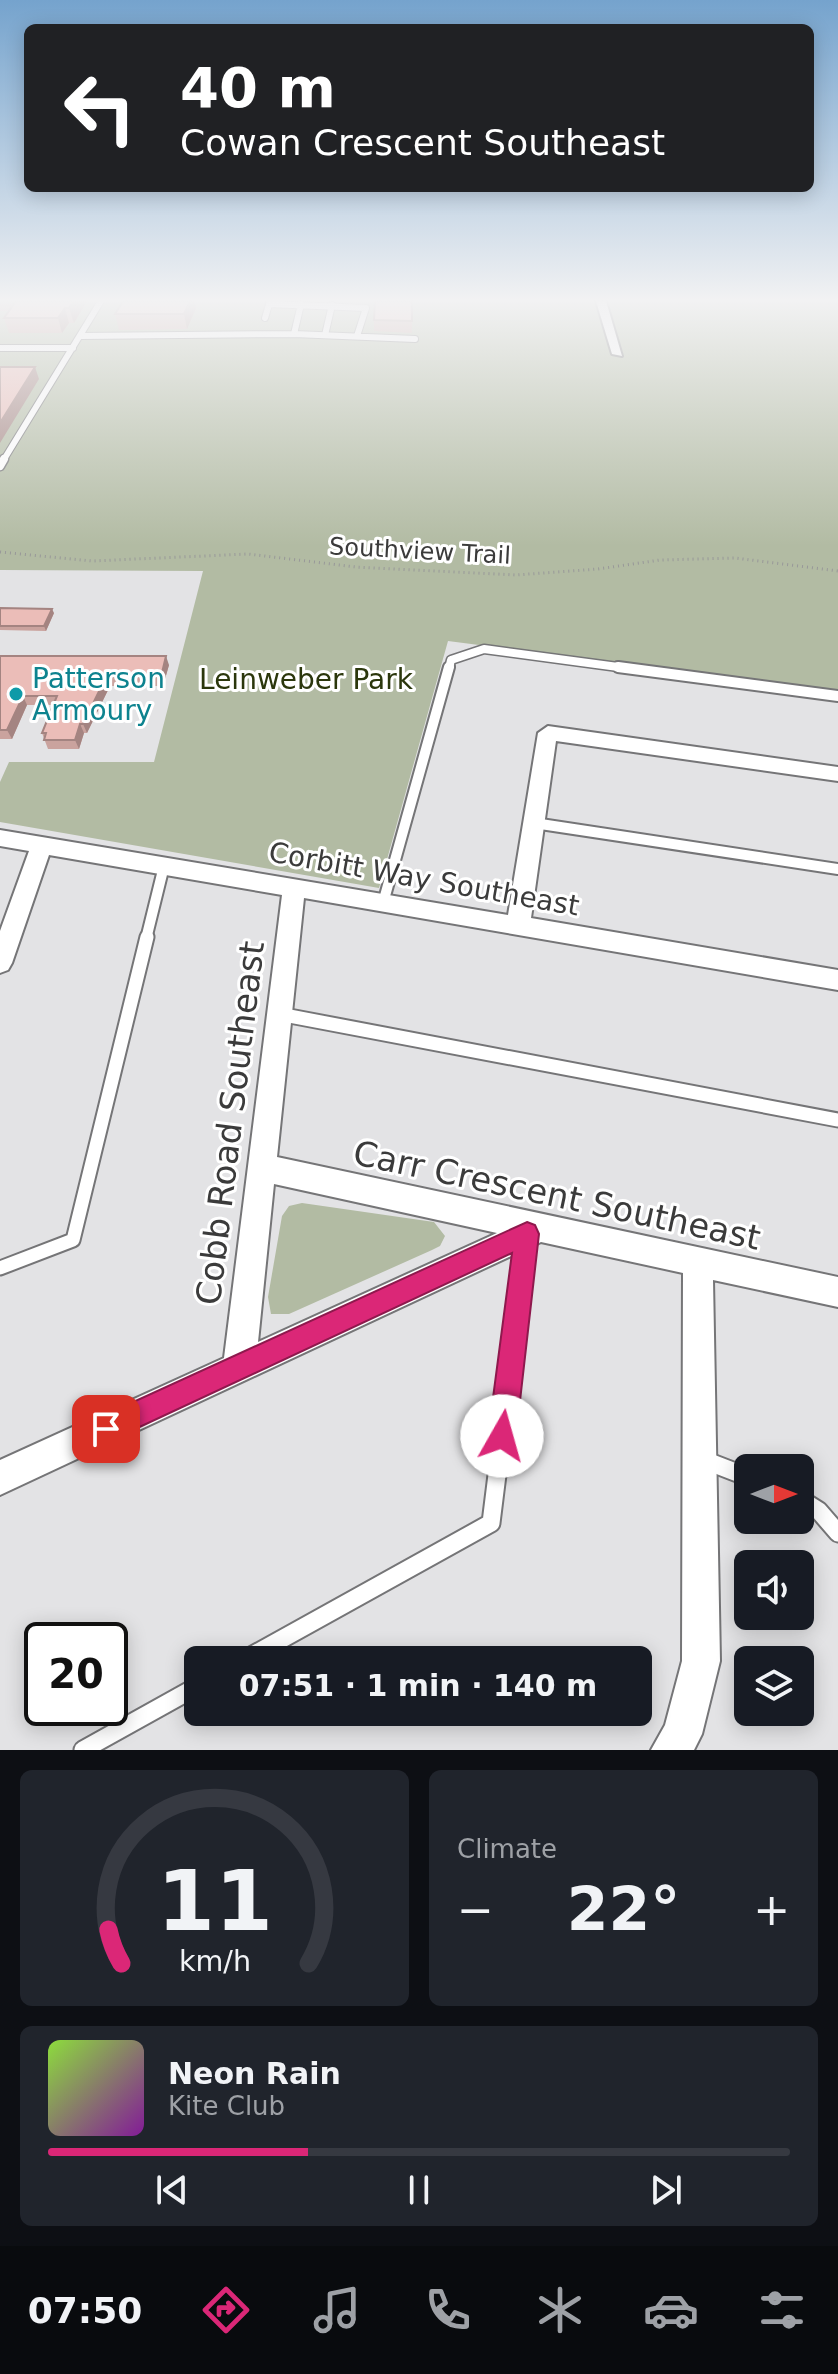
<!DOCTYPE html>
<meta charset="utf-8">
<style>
body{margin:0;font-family:"DejaVu Sans",sans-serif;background:#20242c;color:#f1f3f6;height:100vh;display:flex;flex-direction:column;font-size:30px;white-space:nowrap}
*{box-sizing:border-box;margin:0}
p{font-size:26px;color:#9ea1a6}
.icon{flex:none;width:44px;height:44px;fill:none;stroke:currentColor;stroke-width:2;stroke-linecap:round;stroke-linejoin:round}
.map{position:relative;height:1750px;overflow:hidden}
.panel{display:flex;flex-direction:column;gap:20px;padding:20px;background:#0d0f14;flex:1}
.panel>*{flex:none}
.top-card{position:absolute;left:24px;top:24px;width:790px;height:168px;border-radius:12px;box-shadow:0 4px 20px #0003;background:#202124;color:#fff;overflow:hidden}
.needle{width:52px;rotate:90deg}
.tools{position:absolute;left:734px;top:1454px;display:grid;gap:16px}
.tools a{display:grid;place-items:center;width:80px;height:80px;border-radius:12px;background:#171b24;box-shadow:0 4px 20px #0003;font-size:40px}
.speed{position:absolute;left:24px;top:1622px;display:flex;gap:16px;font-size:40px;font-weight:700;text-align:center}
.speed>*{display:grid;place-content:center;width:104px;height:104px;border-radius:50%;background:#171b24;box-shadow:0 4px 20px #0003;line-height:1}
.speed .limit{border:4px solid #111;border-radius:12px;background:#fff;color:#111}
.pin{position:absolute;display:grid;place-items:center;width:68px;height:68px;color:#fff;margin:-34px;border-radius:16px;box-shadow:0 4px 12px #0006}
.me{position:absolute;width:88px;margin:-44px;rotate:7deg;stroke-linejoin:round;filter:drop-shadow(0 0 6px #0008)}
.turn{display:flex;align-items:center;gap:28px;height:168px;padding:0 24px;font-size:36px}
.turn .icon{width:104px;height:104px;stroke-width:2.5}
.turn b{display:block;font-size:56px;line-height:68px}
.big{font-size:60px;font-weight:800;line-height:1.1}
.panel .tile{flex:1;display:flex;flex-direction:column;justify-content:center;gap:12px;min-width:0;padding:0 28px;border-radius:12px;background:#20242c}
.panel .dial{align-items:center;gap:0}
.dial svg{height:208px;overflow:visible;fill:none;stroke:#363941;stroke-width:7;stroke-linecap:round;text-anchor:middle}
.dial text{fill:#f1f3f6;stroke:none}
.song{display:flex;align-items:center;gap:24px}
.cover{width:96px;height:96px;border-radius:12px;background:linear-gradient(135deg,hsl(90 70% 55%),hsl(290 70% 35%))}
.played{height:8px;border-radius:4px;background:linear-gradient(90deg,#db2777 35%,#363941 35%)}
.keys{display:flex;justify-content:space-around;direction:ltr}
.heat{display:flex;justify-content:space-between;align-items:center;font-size:44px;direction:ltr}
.panel .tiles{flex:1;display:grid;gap:20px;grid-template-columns:1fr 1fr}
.tile:last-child{grid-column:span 2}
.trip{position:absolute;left:184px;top:1646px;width:468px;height:80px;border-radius:12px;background:#171b24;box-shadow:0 4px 20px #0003;font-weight:800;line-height:80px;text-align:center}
.tab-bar{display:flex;height:128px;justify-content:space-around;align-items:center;background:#090b0e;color:#9ea1a6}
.tab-bar .icon{width:56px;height:56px}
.tab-bar .on{color:#db2777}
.tab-bar b{font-size:36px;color:#f1f3f6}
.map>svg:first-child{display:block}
</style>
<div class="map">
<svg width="838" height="1750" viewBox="0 0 838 1750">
<rect width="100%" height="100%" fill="#e3e3e5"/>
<!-- green -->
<path fill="#b2bba3" d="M0,301H838V691L448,641L379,888L0,822V782L9,762H154L203,571L0,570Z
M302,1203L434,1222L445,1236L440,1246L432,1250L289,1314H271L268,1297L282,1216L289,1206Z"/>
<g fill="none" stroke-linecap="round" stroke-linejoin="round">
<!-- service-far4 casing -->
<g stroke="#757577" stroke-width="8">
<path id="service-far4" d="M269,304L366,308L357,336
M265,318L270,301
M294,334L301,304
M325,335L332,305
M80,336L294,334L415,339
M0,348H73
M3,461L101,301"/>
</g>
<!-- service-far3 casing -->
<g stroke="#757577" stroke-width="11">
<path id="service-far3" d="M0,466L4,459
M449,669L451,660L484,649L633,669"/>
</g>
<!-- service-far2 casing -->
<g stroke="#757577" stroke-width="14">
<path id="service-far2" d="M618,667L838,696
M534,823L838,869
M383,903L449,667
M146,939L164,866"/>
</g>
<!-- service-far1 casing -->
<g stroke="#757577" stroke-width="17">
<path id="service-far1" d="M279,1014L838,1120
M0,1268L73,1240L147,937
M520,1292L527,1236"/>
</g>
<!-- service casing -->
<g stroke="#757577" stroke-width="21">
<path id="service" d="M704,1460L748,1477
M800,1499L819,1511L838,1533
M244,1660L491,1523L520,1290
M83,1750L198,1686"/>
</g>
<!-- minor casing -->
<g stroke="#757577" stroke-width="4">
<path id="minor" d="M596,301H606L622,356L612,354Z
M548,726L838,767V781L556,741L531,918L838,970V990L304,898L277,1157L838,1277V1307L713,1280L720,1661L702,1734L694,1750H651L665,1725L682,1661L683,1273L541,1242L0,1495V1460L224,1358L282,895L49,855L12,963L8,970L0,973V931L29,851L0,846V830L508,915L538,733ZM274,1184L497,1233L258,1342Z"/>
</g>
<!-- path -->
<path stroke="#989899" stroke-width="3" stroke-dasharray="1 4" stroke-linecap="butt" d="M0,552L92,561L248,554L356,567L516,575L598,569L660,560L735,558L838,571"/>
<!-- service-far4 -->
<use href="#service-far4" stroke="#fff" stroke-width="6"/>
<!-- service-far3 -->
<use href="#service-far3" stroke="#fff" stroke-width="8"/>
<!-- service-far2 -->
<use href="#service-far2" stroke="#fff" stroke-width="10"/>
<!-- service-far1 -->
<use href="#service-far1" stroke="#fff" stroke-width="13"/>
<!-- service -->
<use href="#service" stroke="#fff" stroke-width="17"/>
<!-- minor -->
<use href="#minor" fill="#fff" fill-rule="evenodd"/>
</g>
<!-- wall -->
<path fill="#caa39e" d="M0,301H87L74,323H69L62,333H9L4,318L9,311H0Z
M412,301V333L374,331V320Z
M196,308L187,329L119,330L115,314Z
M0,608L54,613L46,631L0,630Z
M0,656L169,665L163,686H110L87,733H84L79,749H48L42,733L53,705H27L12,739H0Z"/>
<!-- shaded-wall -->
<path fill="#a48481" d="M73,301H87L74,323L69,308Z
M190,301H195L196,308L187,329L184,314Z
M65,308L69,323L62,333L58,318Z
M35,367L39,379L0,443V423Z
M52,609L54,613L46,631L44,626Z
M166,656L169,665L163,686L161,677Z
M106,677L110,686L87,733L83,724Z
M23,696L27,705L12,739L7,730Z
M80,724L84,733L79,749L75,740Z"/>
<!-- building -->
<path fill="#ebbdb8" stroke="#a48481" stroke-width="2" d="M16,301H73L69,308H65L58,318H4Z
M123,301H190L184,314H115Z
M375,301H412V321L374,320Z
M0,367H35L0,423Z
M0,608L52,609L44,626H0Z
M0,656H166L161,677H106L83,724H80L75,740H44L46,733H42L57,696H23L7,730H0Z"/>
<!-- sky -->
<linearGradient id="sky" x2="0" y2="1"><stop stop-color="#75a3cd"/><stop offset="0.55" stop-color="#f2f2f3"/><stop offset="1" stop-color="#f2f2f3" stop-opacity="0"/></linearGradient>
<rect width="838" height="546" fill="url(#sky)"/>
<!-- route -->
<path fill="#db2777" stroke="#8e194d" stroke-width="2" d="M527,1222L535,1225L539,1234L516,1436L512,1446L502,1450L492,1446L488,1436L512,1253L116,1438L106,1442L96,1438L92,1429L96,1419Z"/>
<!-- markers -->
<circle fill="#0f9aa8" stroke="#fff" stroke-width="3" cx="16" cy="694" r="8"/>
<g text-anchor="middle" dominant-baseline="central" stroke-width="6" stroke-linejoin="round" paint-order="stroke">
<!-- far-street labels -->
<g font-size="24" fill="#3b3b3b" stroke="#fff">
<text transform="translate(420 551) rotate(3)">Southview Trail</text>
</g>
<!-- culture labels -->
<g font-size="28" fill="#0d838f" stroke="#fff" text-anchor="start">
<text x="32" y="678">Patterson<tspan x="32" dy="32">Armoury</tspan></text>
</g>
<!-- park labels -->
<g font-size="28" fill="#2b370c" stroke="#fff">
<text x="306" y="679">Leinweber Park</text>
</g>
<!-- street labels -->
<g font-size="28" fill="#3b3b3b" stroke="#fff">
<text transform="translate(424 879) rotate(10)">Corbitt Way Southeast</text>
</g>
<!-- near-street labels -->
<g font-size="34" fill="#3b3b3b" stroke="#fff">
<text transform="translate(230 1123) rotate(-83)">Cobb Road Southeast</text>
<text transform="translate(557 1195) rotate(12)">Carr Crescent Southeast</text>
</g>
</g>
</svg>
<div class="tools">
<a><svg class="needle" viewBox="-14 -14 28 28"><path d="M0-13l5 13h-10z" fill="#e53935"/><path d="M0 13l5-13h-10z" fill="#9ea1a6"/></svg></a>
<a><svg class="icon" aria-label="sound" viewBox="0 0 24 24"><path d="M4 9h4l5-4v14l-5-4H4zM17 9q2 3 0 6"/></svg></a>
<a><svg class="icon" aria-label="layers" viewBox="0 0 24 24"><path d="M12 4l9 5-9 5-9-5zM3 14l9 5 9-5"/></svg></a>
</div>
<div class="speed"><div class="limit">20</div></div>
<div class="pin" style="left:106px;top:1429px;background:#d93025"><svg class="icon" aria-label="arrive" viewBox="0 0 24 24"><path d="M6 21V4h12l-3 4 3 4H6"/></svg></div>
<svg class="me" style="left:502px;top:1436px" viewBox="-20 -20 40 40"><circle r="19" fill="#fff"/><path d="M0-13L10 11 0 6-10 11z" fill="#db2777"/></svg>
<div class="trip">07:51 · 1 min · 140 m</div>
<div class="top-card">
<div class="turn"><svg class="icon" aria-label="left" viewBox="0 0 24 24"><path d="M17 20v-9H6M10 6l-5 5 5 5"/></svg><div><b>40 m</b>Cowan Crescent Southeast</div></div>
</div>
</div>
<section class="panel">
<div class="tiles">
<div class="tile dial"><svg viewBox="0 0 100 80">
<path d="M14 69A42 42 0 1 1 86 69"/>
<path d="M14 69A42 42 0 0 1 9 56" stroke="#db2777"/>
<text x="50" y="56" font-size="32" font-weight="700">11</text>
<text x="50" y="72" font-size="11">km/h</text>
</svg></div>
<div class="tile"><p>Climate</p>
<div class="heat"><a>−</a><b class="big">22°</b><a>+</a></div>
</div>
<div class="tile">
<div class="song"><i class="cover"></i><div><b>Neon Rain</b><p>Kite Club</p></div></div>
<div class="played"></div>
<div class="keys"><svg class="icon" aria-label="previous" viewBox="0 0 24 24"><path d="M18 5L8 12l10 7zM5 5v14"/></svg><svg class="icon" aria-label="pause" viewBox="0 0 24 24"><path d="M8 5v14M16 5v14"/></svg><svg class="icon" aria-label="next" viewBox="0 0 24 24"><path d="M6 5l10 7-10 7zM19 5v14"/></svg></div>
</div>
</div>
</section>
<nav class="tab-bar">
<b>07:50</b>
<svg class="icon on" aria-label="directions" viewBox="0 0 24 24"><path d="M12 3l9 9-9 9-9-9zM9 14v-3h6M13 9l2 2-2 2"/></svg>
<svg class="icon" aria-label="music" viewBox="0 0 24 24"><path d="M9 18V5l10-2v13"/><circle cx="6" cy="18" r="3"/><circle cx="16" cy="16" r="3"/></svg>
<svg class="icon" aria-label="phone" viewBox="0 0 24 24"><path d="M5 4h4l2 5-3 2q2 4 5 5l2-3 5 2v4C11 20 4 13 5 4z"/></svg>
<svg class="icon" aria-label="climate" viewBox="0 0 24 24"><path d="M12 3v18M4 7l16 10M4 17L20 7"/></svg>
<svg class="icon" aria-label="car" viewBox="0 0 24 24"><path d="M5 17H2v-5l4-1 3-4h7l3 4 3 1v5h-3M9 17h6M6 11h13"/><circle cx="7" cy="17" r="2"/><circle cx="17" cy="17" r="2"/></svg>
<svg class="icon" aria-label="filters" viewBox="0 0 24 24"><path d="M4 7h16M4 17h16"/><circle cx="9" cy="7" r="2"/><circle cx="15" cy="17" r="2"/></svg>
</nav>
